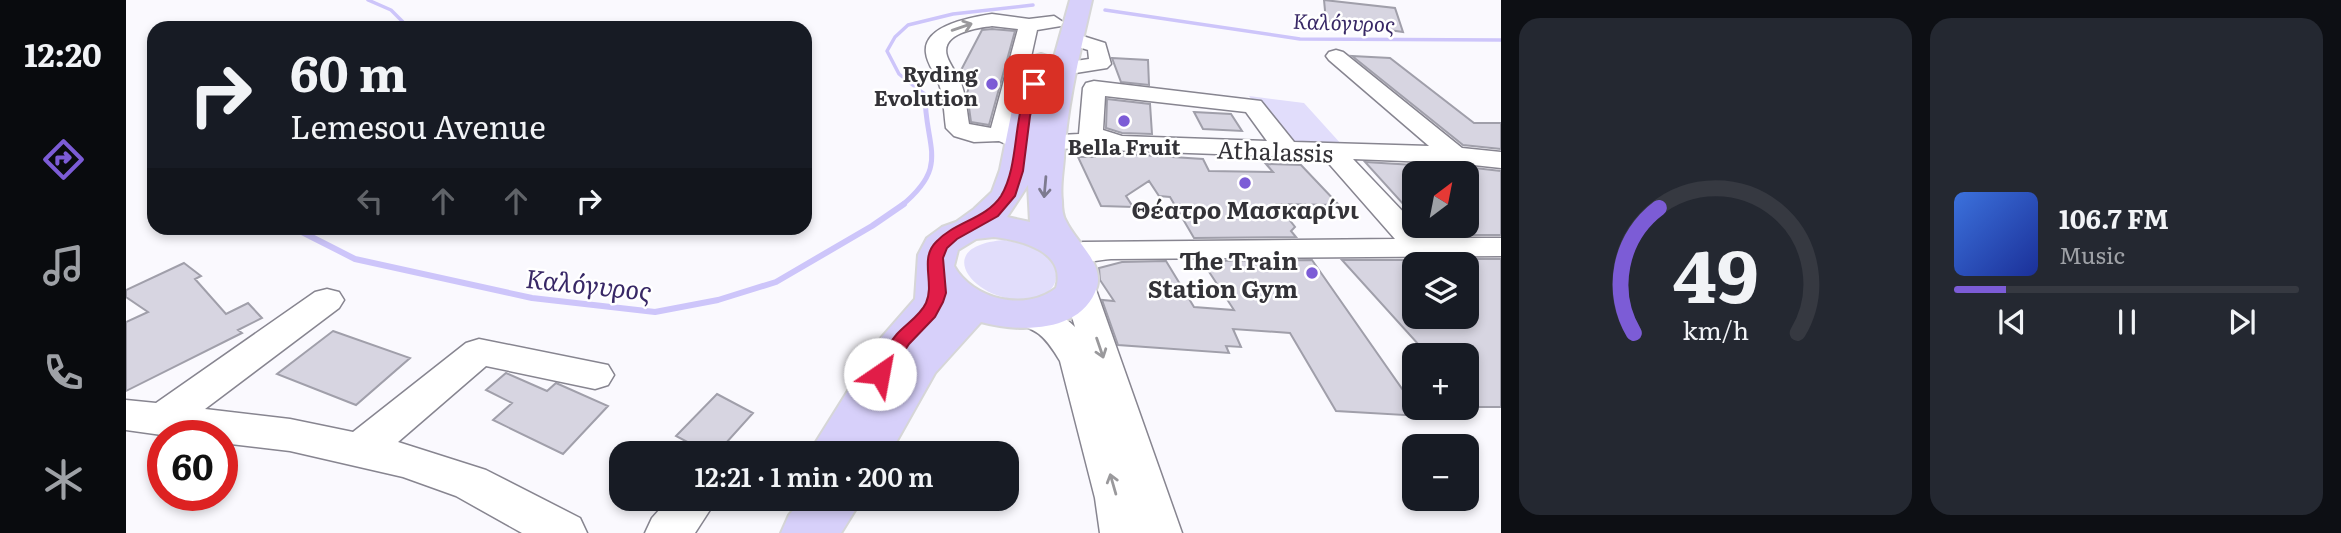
<!DOCTYPE html>
<meta charset="utf-8">
<style>
body{margin:0;font-family:Literata,serif;background:#242831;color:#f1f3f6;height:100vh;display:flex;flex-direction:column;font-size:26px;white-space:nowrap}
*{box-sizing:border-box;margin:0}
p{font-size:23px;color:#9ea1a6}
.icon{flex:none;width:38px;height:38px;fill:none;stroke:currentColor;stroke-width:2;stroke-linecap:round;stroke-linejoin:round}
.map{position:relative;flex:1;overflow:hidden}
.drawer{display:flex;flex-direction:column;gap:18px;padding:18px;background:#0d0f14;width:840px}
.drawer>*{flex:none}
.banner{position:absolute;left:21px;top:21px;width:665px;height:214px;border-radius:21px;box-shadow:0 4px 10px #0003;background:#171b24;color:#f1f3f6;overflow:hidden}
.needle{width:46px;rotate:32deg}
.fabs{position:absolute;left:1276px;top:161px;display:grid;gap:14px}
.fabs a{display:grid;place-items:center;width:77px;height:77px;border-radius:14px;background:#171b24;box-shadow:0 4px 10px #0003;font-size:35px}
.speed{position:absolute;left:21px;top:420px;display:flex;gap:14px;font-size:35px;font-weight:700;text-align:center}
.speed>*{display:grid;place-content:center;width:91px;height:91px;border-radius:50%;background:#171b24;box-shadow:0 4px 10px #0003;line-height:1}
.speed .limit{border:10px solid #d22;background:#fff;color:#111}
.pin{position:absolute;display:grid;place-items:center;width:60px;height:60px;color:#fff;margin:-30px;border-radius:14px;box-shadow:0 4px 10px #0006}
.me{position:absolute;width:77px;margin:-38px;rotate:33deg;stroke-linejoin:round;filter:drop-shadow(0 0 5px #0008)}
.turn{display:flex;align-items:center;gap:24px;height:147px;padding:0 28px;font-size:32px}
.turn .icon{width:91px;height:91px;stroke-width:2.5}
.turn b{display:block;font-size:49px;line-height:60px}
.lanes{display:flex;align-items:center;height:66px;padding:0 28px;background:#0003;justify-content:center;gap:35px;direction:ltr}
.lanes .off{opacity:.35}
.drawer .tile{flex:1;display:flex;flex-direction:column;justify-content:center;gap:10px;min-width:0;padding:0 24px;border-radius:21px;background:#242831}
.drawer .dial{align-items:center;gap:0}
.dial svg{height:182px;overflow:visible;fill:none;stroke:#363941;stroke-width:7;stroke-linecap:round;text-anchor:middle}
.dial text{fill:#f1f3f6;stroke:none}
.song{display:flex;align-items:center;gap:21px}
.cover{width:84px;height:84px;border-radius:10px;background:linear-gradient(135deg,hsl(220 70% 55%),hsl(230 70% 35%))}
.played{height:7px;border-radius:4px;background:linear-gradient(90deg,#7c5cd6 15%,#363941 15%)}
.keys{display:flex;justify-content:space-around;direction:ltr}
.drawer .tiles{flex:1;display:grid;gap:18px;grid-template-columns:repeat(2,1fr)}
.trip{position:absolute;left:483px;top:441px;width:410px;height:70px;border-radius:21px;background:#171b24;box-shadow:0 4px 10px #0003;font-weight:600;line-height:70px;text-align:center}
main{display:flex;flex:1;min-height:0}
.menu{display:flex;flex-direction:column;width:126px;justify-content:space-around;align-items:center;background:#090b0e;color:#9ea1a6}
.menu .icon{width:49px;height:49px}
.menu .active{color:#7c5cd6}
.menu b{font-size:32px;color:#f1f3f6}
.map>svg:first-child{display:block}
</style>
<main>
<nav class="menu">
<b>12:20</b>
<svg class="icon active" aria-label="directions" viewBox="0 0 24 24"><path d="M12 3l9 9-9 9-9-9zM9 14v-3h6M13 9l2 2-2 2"/></svg>
<svg class="icon" aria-label="music" viewBox="0 0 24 24"><path d="M9 18V5l10-2v13"/><circle cx="6" cy="18" r="3"/><circle cx="16" cy="16" r="3"/></svg>
<svg class="icon" aria-label="phone" viewBox="0 0 24 24"><path d="M5 4h4l2 5-3 2q2 4 5 5l2-3 5 2v4C11 20 4 13 5 4z"/></svg>
<svg class="icon" aria-label="climate" viewBox="0 0 24 24"><path d="M12 3v18M4 7l16 10M4 17L20 7"/></svg>
</nav>
<div class="map">
<svg width="1375" height="533" viewBox="0 0 1375 533">
<rect width="100%" height="100%" fill="#faf9fe"/>
<!-- green -->
<path fill="#e1ddfb" d="M1123,96L1178,103L1216,145L1160,143Z
M879,240C891,243 904,245 915,252C936,266 936,291 909,298C857,311 796,246 879,240Z"/>
<g fill="none" stroke-linecap="round" stroke-linejoin="round">
<!-- stream-far2 -->
<path stroke="#cdc5fa" stroke-width="3.5" d="M242,0L265,10L283,28
M979,10L1174,39L1375,40
M794,91L773,74L761,51L769,37L782,25L827,14L907,5"/>
<!-- stream-far1 -->
<path stroke="#cdc5fa" stroke-width="5" d="M775,206C825,165 799,148 799,95L792,90"/>
<!-- stream -->
<path stroke="#cdc5fa" stroke-width="6" d="M168,228L229,259L406,298L529,312L592,300L650,282L746,226L778,204"/>
</g>
<!-- building -->
<path fill="#d7d5e1" stroke="#a09faa" stroke-width="2" d="M1198,0L1269,8L1277,32L1200,21Z
M866,29L889,31L863,125L845,122L841,93L844,85L838,84L833,74L856,30Z
M1226,56L1264,58L1348,123H1375V149L1337,145Z
M986,58L1022,60L1023,85L995,82Z
M981,99L1024,104L1026,134L996,133L980,128Z
M1068,112L1105,114L1116,131L1077,129Z
M969,152L1077,159L1083,171L1147,172L1140,164L1175,165L1213,205L1151,204L1169,227L1165,231L1170,237L1068,238L1044,197L1033,196L1023,181L1000,196L1007,207L975,206L952,157H969Z
M1239,162L1288,165V216Z
M1340,167L1375,171V235H1303L1294,226H1340Z
M1324,259H1375V407H1349L1340,398V355H1302L1216,260H1288V317H1340V264H1330Z
M1186,260L1295,416L1210,411L1164,333L1107,329L1115,347L1100,346L1103,353L992,345L976,300L988,301L974,280L973,268L996,262L1040,261L1068,307L1108,310L1076,261Z
M58,263L75,276L69,279L100,314L122,303L136,318L112,330L116,333L0,391V322L22,312L0,297V290Z
M207,331L284,358L230,405L151,374Z
M380,373L421,391L430,383L482,406L437,454L367,420L386,403L360,390Z
M591,394L627,413L591,453H582L550,436Z"/>
<g fill="none" stroke-linecap="round" stroke-linejoin="round">
<!-- minor casing -->
<g stroke="#878590" stroke-width="3">
<path id="minor" d="M866,14L903,19L928,16L937,22L935,26L911,30L889,129L906,142L902,147L893,150L873,141L848,142L828,136L820,128C818,114 818,97 813,84C810,74 801,64 800,53C796,25 847,17 866,14ZM866,26L892,29L865,128L843,124C841,112 840,98 836,86C833,75 824,66 821,56C814,33 851,28 866,26Z
M944,32L979,43L985,64L981,68L937,75L929,74L926,69L929,64L963,59L962,50L937,42L934,38Z
M1210,50L1217,52L1336,148L1375,152V168L1329,163L1227,159L1302,238H1375V256L985,259C968,260 946,267 931,263L927,256L931,249L957,242L1269,239L1198,158L924,148L915,146L912,141L915,136L953,134L957,88L960,83L968,81L1135,101L1168,142L1303,146L1203,60L1200,56L1203,52ZM979,96L1120,112L1141,141L996,136L977,130Z
M952,274L963,277L968,284L1056,533H974L969,498L934,361C928,351 922,341 913,334C902,326 892,326 885,315L890,307C911,301 934,312 949,327L936,284L941,277Z
M201,289L213,292L218,300L213,308L79,409L164,419L227,432L340,343L353,339L482,365L488,375L482,385L469,389L360,366L272,442L360,470L454,518L461,533H396L330,496L277,477L164,451L96,443V436H43L0,430V400L30,403L189,292Z
M543,499H591L569,533H519L526,518Z"/>
</g>
<!-- major casing -->
<g stroke="#d6d6d7" stroke-width="4">
<path id="major" d="M944,0H966C954,53 941,104 938,158C937,172 934,187 936,201C936,207 936,215 940,221C949,241 978,263 971,287C956,334 892,332 855,322L809,373L764,453H683L755,338L789,299L792,255L801,238L816,227L830,222L848,209L866,192L874,170L887,105L902,62L906,57L915,54L924,57L927,61ZM902,185L904,222L881,217ZM868,237C896,240 941,252 930,288C900,312 847,300 828,266L832,250L850,239Z
M677,499H736L715,533H655L663,515Z"/>
</g>
<!-- minor -->
<use href="#minor" fill="#fff" fill-rule="evenodd"/>
<!-- major -->
<use href="#major" fill="#d7d0fa" fill-rule="evenodd"/>
</g>
<!-- one-way arrows -->
<defs><path id="oneway-shaft" d="M-6 0H5M1.5-3L5.5 0L1.5 3" fill="none" stroke-width="1.6" stroke-linecap="round" stroke-linejoin="round" transform="scale(1.75)"/></defs>
<g stroke="#9a999c">
<use href="#oneway-shaft" transform="translate(836 27) rotate(-19)"/>
<use href="#oneway-shaft" transform="translate(974 348) rotate(71)"/>
<use href="#oneway-shaft" transform="translate(987 484) rotate(-106)"/>
</g>
<use stroke="#7d7a8f" href="#oneway-shaft" transform="translate(919 187) rotate(95)"/>
<!-- route -->
<path fill="#e11d48" stroke="#92132f" stroke-width="2" d="M904,82L913,84L904,116L897,171L889,196L872,216L831,239L821,248L817,258L820,293L817,302L809,317L783,344L760,379H747L744,374C752,361 761,346 771,334C780,324 794,316 800,303C809,283 793,259 810,242C828,222 860,219 875,196C894,164 886,117 904,82Z"/>
<!-- markers -->
<g fill="#7c5cd6" stroke="#fff" stroke-width="2.5">
<circle cx="866" cy="84" r="7"/>
<circle cx="998" cy="121" r="7"/>
<circle cx="1119" cy="183" r="7"/>
<circle cx="1186" cy="273" r="7"/>
</g>
<g text-anchor="middle" dominant-baseline="central" stroke-width="5" stroke-linejoin="round" paint-order="stroke">
<!-- far-water labels -->
<g font-size="21" font-style="italic" fill="#382866" stroke="#fff">
<text transform="translate(1218 21) rotate(2)">Καλόγυρος</text>
</g>
<!-- far-poi labels -->
<g font-size="21" font-weight="bold" fill="#343338" stroke="#fff" text-anchor="end">
<text x="852" y="72">Ryding<tspan x="852" dy="24">Evolution</tspan></text>
<text x="998" y="145" text-anchor="middle">Bella Fruit</text>
</g>
<!-- street labels -->
<g font-size="24" fill="#343338" stroke="#fff">
<text transform="translate(1149 150) rotate(2)">Athalassis</text>
</g>
<!-- poi labels -->
<g font-size="24" font-weight="bold" fill="#343338" stroke="#fff">
<text x="1119" y="208">Θέατρο Μασκαρίνι</text>
<text x="1172" y="259" text-anchor="end">The Train<tspan x="1172" dy="28">Station Gym</tspan></text>
</g>
<!-- water labels -->
<g font-size="26" font-style="italic" fill="#382866" stroke="#fff">
<text transform="translate(463 283) rotate(6)">Καλόγυρος</text>
</g>
</g>
</svg>
<div class="fabs">
<a><svg class="needle" viewBox="-14 -14 28 28"><path d="M0-13l5 13h-10z" fill="#e53935"/><path d="M0 13l5-13h-10z" fill="#9ea1a6"/></svg></a>
<a><svg class="icon" aria-label="layers" viewBox="0 0 24 24"><path d="M12 4l9 5-9 5-9-5zM3 14l9 5 9-5"/></svg></a>
<a>+</a>
<a>−</a>
</div>
<div class="speed"><div class="limit">60</div></div>
<div class="pin" style="left:908px;top:84px;background:#d93025"><svg class="icon" aria-label="arrive" viewBox="0 0 24 24"><path d="M6 21V4h12l-3 4 3 4H6"/></svg></div>
<svg class="me" style="left:754px;top:374px" viewBox="-20 -20 40 40"><circle r="19" fill="#fff"/><path d="M0-13L10 11 0 6-10 11z" fill="#e11d48"/></svg>
<div class="trip">12:21 · 1 min · 200 m</div>
<div class="banner">
<div class="turn"><svg class="icon" aria-label="right" viewBox="0 0 24 24"><path d="M7 20v-9h11M14 6l5 5-5 5"/></svg><div><b>60 m</b>Lemesou Avenue</div></div>
<div class="lanes"><svg class="icon off" aria-label="left" viewBox="0 0 24 24"><path d="M17 20v-9H6M10 6l-5 5 5 5"/></svg><svg class="icon off" aria-label="ahead" viewBox="0 0 24 24"><path d="M12 20V5M6 11l6-6 6 6"/></svg><svg class="icon off" aria-label="ahead" viewBox="0 0 24 24"><path d="M12 20V5M6 11l6-6 6 6"/></svg><svg class="icon" aria-label="right" viewBox="0 0 24 24"><path d="M7 20v-9h11M14 6l5 5-5 5"/></svg></div>
</div>
</div>
<section class="drawer">
<div class="tiles">
<div class="tile dial"><svg viewBox="0 0 100 80">
<path d="M14 69A42 42 0 1 1 86 69"/>
<path d="M14 69A42 42 0 0 1 25 14" stroke="#7c5cd6"/>
<text x="50" y="56" font-size="32" font-weight="700">49</text>
<text x="50" y="72" font-size="11">km/h</text>
</svg></div>
<div class="tile">
<div class="song"><i class="cover"></i><div><b>106.7 FM</b><p>Music</p></div></div>
<div class="played"></div>
<div class="keys"><svg class="icon" aria-label="previous" viewBox="0 0 24 24"><path d="M18 5L8 12l10 7zM5 5v14"/></svg><svg class="icon" aria-label="pause" viewBox="0 0 24 24"><path d="M8 5v14M16 5v14"/></svg><svg class="icon" aria-label="next" viewBox="0 0 24 24"><path d="M6 5l10 7-10 7zM19 5v14"/></svg></div>
</div>
</div>
</section>
</main>
